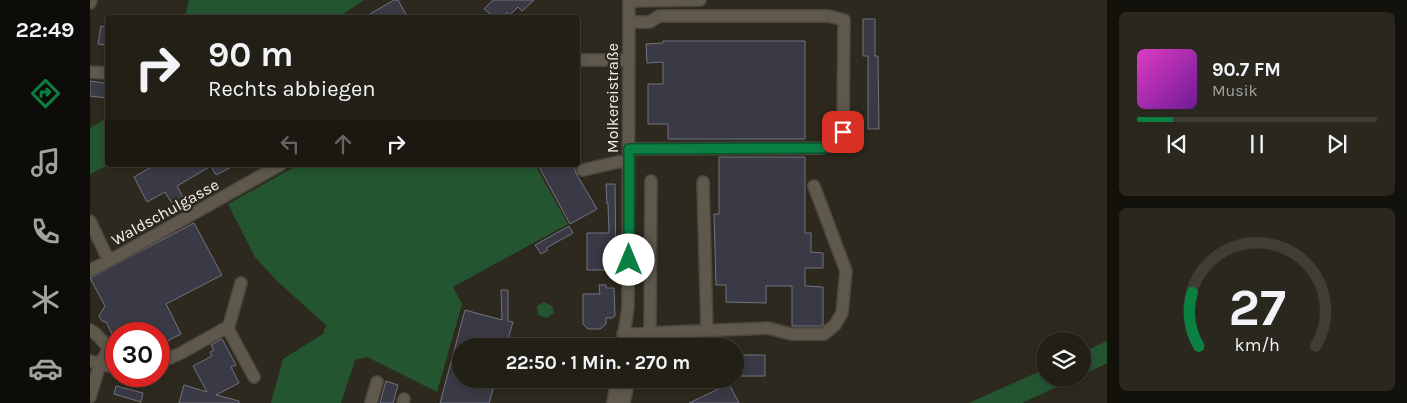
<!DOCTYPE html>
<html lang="de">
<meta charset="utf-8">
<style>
body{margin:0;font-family:Karla,sans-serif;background:#2a271f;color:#f1f3f6;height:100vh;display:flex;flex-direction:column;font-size:19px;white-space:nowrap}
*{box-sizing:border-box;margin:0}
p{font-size:16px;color:#a2a2a1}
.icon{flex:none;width:28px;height:28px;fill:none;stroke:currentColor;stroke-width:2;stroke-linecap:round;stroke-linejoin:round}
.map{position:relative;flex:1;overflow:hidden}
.details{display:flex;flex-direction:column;gap:12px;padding:12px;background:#13110c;width:300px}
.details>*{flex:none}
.hud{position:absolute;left:15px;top:15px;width:475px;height:152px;border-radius:5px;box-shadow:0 2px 8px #0003,0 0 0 1px #3f3d35;background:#221f16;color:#f1f3f6;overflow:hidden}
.tools{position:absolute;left:946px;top:332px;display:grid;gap:10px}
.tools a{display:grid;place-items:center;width:55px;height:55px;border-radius:50%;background:#221f16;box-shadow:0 2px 8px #0003,0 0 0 1px #3f3d35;font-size:25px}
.speed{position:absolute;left:15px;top:322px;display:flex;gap:10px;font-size:25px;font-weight:700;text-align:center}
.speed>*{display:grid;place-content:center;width:65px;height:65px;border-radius:50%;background:#221f16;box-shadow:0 2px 8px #0003,0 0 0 1px #3f3d35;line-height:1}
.speed .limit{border:8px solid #d22;background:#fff;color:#111}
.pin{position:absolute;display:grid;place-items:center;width:42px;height:42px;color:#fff;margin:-21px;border-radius:10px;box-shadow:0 2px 8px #0006}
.me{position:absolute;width:55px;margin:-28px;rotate:0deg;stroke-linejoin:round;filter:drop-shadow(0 0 4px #0008)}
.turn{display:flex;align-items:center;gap:18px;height:105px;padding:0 20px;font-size:22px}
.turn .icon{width:65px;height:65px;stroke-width:2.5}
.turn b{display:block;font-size:35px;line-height:42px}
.lanes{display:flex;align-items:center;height:48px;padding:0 20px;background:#0003;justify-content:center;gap:25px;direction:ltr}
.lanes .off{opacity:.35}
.details .tile{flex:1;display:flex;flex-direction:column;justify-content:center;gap:8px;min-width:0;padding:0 18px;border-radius:8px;background:#2a271f}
.details .dial{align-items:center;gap:0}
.dial svg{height:130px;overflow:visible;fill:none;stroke:#3f3d35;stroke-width:7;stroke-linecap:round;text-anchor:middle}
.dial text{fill:#f1f3f6;stroke:none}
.song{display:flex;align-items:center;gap:15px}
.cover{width:60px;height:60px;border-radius:8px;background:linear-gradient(135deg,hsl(310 70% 55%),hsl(280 70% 35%))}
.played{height:5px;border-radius:2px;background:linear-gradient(90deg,#0b8043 15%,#3f3d35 15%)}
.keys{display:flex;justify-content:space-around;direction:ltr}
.trip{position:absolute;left:362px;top:338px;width:292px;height:50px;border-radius:25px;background:#221f16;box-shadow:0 2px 8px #0003,0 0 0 1px #3f3d35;font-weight:700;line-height:50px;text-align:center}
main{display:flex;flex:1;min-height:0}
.tabs{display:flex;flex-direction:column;width:90px;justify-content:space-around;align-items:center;background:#0e0c09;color:#a2a2a1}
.tabs .icon{width:35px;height:35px}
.tabs .on{color:#0b8043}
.tabs b{font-size:22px;color:#f1f3f6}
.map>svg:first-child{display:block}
</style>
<main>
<nav class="tabs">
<b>22:49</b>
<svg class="icon on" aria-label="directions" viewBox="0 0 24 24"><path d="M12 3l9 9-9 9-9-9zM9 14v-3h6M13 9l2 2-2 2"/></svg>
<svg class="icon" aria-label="music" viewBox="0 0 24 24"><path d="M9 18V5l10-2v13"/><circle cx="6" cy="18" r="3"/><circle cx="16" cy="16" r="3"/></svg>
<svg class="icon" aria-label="phone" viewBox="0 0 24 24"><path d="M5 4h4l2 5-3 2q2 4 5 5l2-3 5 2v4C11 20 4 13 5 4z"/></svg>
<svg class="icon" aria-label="climate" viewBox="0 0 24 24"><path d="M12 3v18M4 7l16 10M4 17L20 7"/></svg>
<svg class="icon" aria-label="car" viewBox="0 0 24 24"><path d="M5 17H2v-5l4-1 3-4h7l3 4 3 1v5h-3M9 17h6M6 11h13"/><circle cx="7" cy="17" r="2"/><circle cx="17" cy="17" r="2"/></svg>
</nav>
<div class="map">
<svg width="1017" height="403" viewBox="0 0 1017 403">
<rect width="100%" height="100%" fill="#2e291e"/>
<!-- green -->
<path fill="#245531" d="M99,0H274L249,17H95Z
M17,118L18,165L0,174V128Z
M208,165H445L478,224L363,287L372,304L347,392L277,357L265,360L251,403H181L193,359L233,334L236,325L187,281L165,257L138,204Z
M454,302L462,306L464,313L457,318L448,315L447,306Z
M1017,341V363L993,375V352Z
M955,369V379H984L932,403H879Z"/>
<!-- building -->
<path fill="#3a3a46" stroke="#737380" d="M304,0H308L318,18H273Z
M403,0H444L432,11L428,7L420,15L417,12L411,18H406L394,9Z
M773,19H785V56H788L789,129H778V56H773Z
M11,26L17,27L18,40H16L15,45L8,44Z
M573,41H715V139H578V124H558V84H573V62L557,63L556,44L573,43Z
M0,81L15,83V84L18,85L17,98L0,96Z
M629,157H715V233H721V252L733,253V268H715V286L733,287V325L731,326H702V286H676V303L636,302V285H626L624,214H629Z
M65,165H145L126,175L121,166L87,186L95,201L84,207L75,192L57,202L44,177Z
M448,165H483L487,175L507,209L480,224Z
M516,184H525L526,270H497V233H519L518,203L517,204Z
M104,223L132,275L76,304L91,334L69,345V334H22L16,322L12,321L9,316L15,306L0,278Z
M479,226L483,233L456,248L458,250L451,254L445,245Z
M509,285H516V288H524L525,316L522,318H516V324L510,329H498L493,324V294H510Z
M411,290H418V321L423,322L416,346H371V379H406L399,403H350L375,310L412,320Z
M132,339L146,365L141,367L149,383L126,395L149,401V403H89L94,385L117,392L103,366L122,356L120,352L124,350L121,345Z
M646,355H675V376H646Z
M552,379H577V387H552Z
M296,381L308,385L303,403H290Z
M639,384L649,403H599Z
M26,386L53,393L51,402L24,394Z"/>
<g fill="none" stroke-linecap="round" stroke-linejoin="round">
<!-- minor casing -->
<g stroke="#4c473e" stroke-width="14">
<path id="minor" d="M539,1L610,0
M0,3L1,0
M488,60H539
M0,72L18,73
M539,149L732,148L747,141L753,131L754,20L738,16H569L560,22H539
M493,170L528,162H538
M613,182L617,330
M0,221L19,261
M0,270L19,261L190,165
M138,329L151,283
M0,330C12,336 16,348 26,356
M560,333L561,181
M533,334L678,328L701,334H734L745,325L752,313L756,271L724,186
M533,334L542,343V346
M532,346L538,308L539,0
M0,361L26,368
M69,363L91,353L134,329H138L164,377
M0,397L10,364L18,350
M281,403L287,382
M313,403L314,399
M523,403L527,379
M534,403L539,379"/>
</g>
<!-- minor -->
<use href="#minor" stroke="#5f594d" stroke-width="11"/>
</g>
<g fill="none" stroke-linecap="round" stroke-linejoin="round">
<!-- route casing -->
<g stroke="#07532c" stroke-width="12">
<path id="route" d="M539,260V149L732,148L747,141L753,132"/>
</g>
<!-- route -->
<use href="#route" stroke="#0b8043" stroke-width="9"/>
</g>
<g text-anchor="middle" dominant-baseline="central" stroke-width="5" stroke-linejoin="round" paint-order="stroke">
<!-- street labels -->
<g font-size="16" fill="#f5f1ea" stroke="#2e291e">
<text transform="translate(522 98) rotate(-90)">Molkereistraße</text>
<text transform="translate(75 212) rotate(-29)">Waldschulgasse</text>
</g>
</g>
</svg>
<div class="tools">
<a><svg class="icon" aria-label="layers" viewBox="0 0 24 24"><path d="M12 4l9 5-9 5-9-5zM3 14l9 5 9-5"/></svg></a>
</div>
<div class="speed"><div class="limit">30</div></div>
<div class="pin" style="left:753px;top:132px;background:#d93025"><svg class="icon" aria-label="arrive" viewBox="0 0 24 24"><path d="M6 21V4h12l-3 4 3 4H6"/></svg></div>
<svg class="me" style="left:539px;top:260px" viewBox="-20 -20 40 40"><circle r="19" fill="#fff"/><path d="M0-13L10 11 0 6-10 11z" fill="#0b8043"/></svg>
<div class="trip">22:50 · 1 Min. · 270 m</div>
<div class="hud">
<div class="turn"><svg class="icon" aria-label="right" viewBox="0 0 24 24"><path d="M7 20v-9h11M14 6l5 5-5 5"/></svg><div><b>90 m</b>Rechts abbiegen</div></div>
<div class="lanes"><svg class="icon off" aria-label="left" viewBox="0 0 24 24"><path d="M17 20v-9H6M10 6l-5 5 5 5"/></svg><svg class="icon off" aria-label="ahead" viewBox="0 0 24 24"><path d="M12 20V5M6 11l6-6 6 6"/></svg><svg class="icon" aria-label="right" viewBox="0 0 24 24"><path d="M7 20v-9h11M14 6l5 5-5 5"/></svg></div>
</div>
</div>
<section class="details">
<div class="tile">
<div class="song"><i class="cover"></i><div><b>90.7 FM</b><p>Musik</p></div></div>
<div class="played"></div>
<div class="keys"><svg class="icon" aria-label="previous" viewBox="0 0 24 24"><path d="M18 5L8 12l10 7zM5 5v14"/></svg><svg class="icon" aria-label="pause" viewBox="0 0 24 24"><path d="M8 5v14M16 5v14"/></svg><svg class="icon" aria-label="next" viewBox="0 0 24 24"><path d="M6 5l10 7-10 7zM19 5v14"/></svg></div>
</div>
<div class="tile dial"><svg viewBox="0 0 100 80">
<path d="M14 69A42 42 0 1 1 86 69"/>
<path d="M14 69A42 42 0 0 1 10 36" stroke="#0b8043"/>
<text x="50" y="56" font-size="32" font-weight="700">27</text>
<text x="50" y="72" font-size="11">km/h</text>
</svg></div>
</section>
</main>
